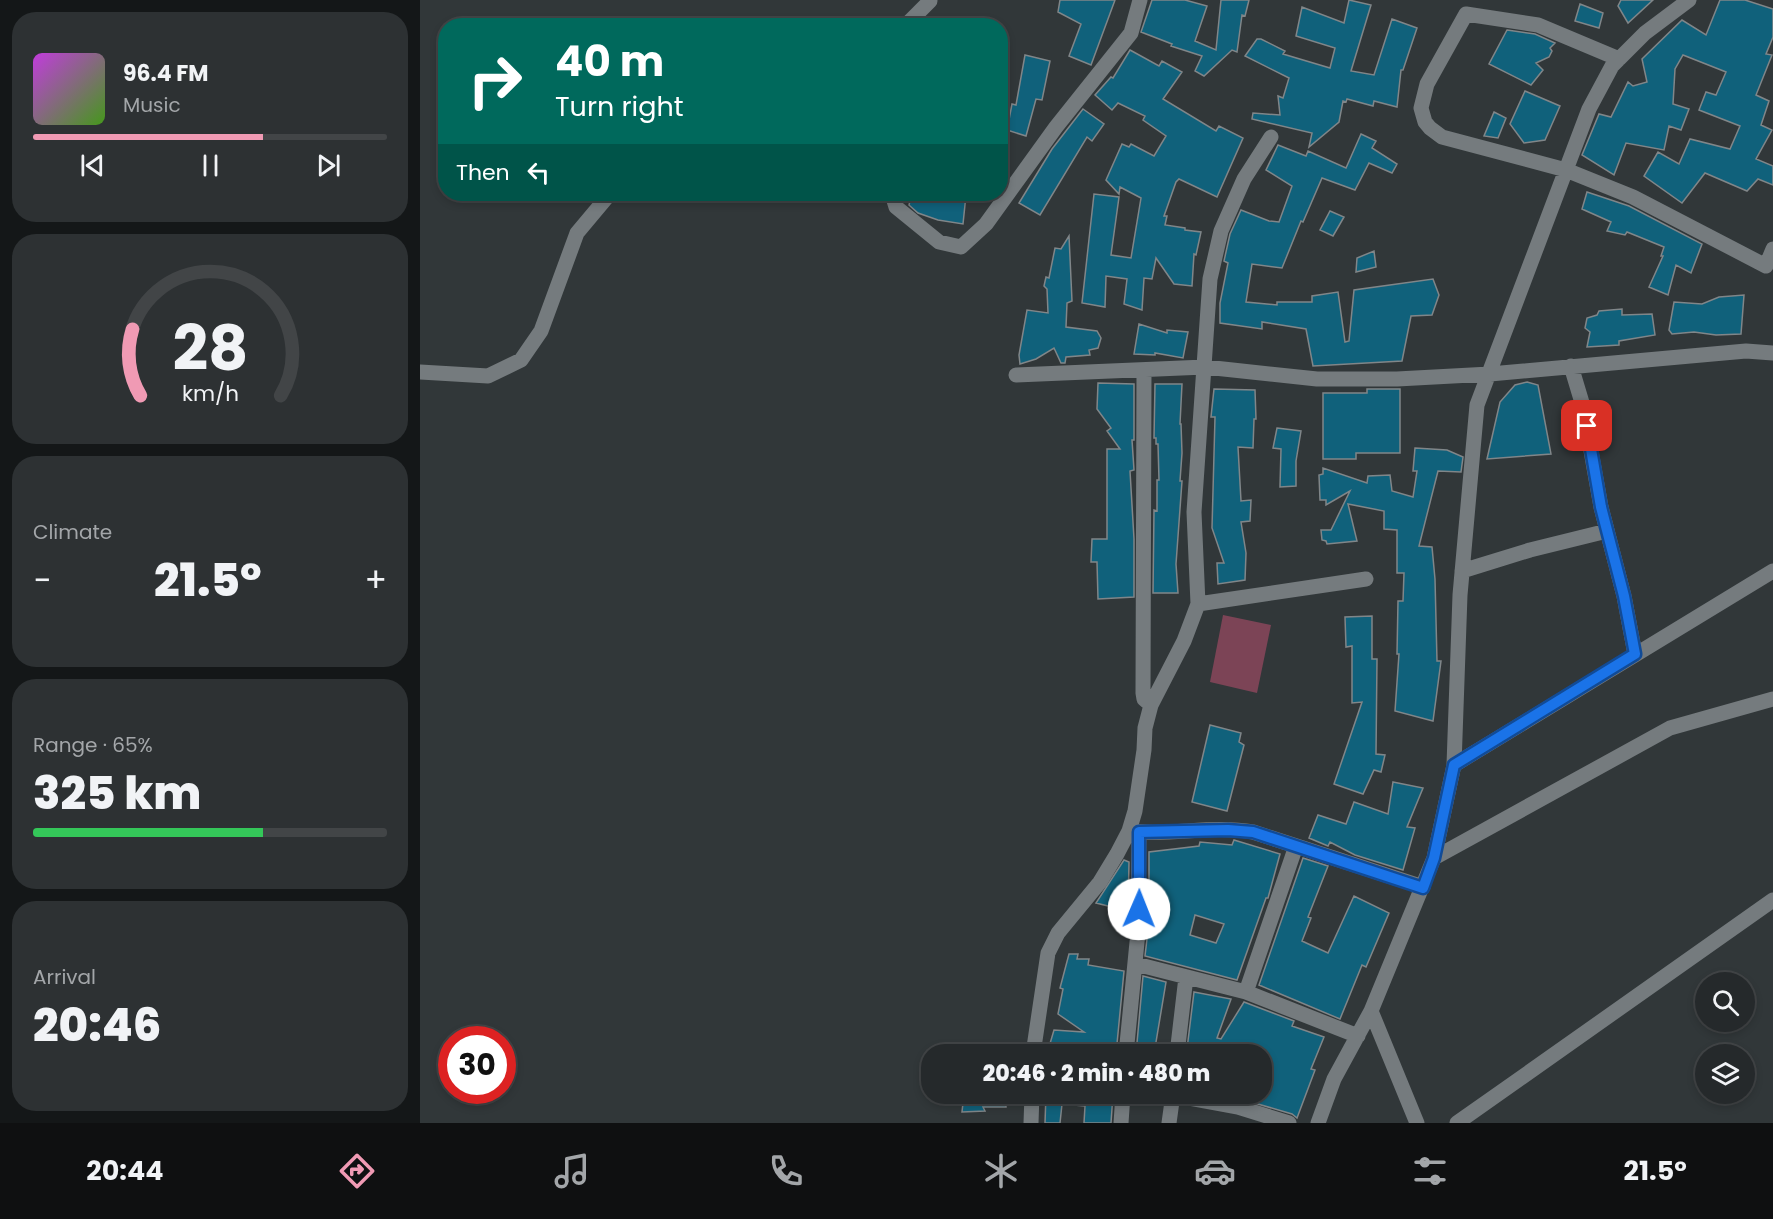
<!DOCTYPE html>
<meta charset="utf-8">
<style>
body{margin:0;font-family:Poppins,sans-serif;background:#2d3133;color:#f1f3f6;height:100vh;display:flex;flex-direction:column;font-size:22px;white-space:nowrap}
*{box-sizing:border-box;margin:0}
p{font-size:20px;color:#a3a6a9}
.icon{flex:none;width:33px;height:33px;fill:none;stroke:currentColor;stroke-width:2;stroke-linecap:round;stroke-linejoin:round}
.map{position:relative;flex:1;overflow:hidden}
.panel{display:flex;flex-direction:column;gap:12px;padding:12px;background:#141718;width:420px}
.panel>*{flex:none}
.banner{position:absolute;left:18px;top:18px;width:570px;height:183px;border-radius:24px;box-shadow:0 3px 9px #0003,0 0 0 2px #424547;background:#00695c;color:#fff;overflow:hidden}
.fabs{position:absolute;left:1275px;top:972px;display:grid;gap:12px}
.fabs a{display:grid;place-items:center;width:60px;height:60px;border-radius:50%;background:#25292b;box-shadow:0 3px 9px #0003,0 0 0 2px #424547;font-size:30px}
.speed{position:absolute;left:18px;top:1026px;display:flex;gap:12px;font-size:30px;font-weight:700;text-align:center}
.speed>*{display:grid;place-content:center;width:78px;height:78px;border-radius:50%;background:#25292b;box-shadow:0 3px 9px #0003,0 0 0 2px #424547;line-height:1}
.speed .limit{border:9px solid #d22;background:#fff;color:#111}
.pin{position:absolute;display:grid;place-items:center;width:51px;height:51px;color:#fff;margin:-26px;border-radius:12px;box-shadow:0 3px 9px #0006}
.me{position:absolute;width:66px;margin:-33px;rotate:1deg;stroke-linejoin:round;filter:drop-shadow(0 0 4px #0008)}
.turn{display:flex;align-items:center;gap:21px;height:126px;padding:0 18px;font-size:27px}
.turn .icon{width:78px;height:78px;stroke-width:2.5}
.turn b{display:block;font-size:42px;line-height:51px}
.then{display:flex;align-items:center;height:57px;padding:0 18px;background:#0003;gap:12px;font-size:22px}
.big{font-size:45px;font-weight:800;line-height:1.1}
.panel .tile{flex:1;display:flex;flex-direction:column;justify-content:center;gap:9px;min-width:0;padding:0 21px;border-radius:24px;background:#2d3133}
.panel .dial{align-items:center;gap:0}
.dial svg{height:156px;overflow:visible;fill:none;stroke:#424547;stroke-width:7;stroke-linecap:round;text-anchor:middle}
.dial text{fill:#f1f3f6;stroke:none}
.song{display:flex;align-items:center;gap:18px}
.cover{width:72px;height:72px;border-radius:9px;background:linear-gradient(135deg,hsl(290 70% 55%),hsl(100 70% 35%))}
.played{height:6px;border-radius:3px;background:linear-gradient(90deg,#f09ab4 65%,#424547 65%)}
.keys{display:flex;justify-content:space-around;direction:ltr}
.heat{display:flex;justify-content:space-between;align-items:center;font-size:33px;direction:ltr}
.charge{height:9px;border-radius:4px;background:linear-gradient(90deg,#34c759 65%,#424547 0)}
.trip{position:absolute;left:501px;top:1044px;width:351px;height:60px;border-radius:24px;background:#25292b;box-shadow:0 3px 9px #0003,0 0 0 2px #424547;font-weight:800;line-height:60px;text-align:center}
.tabs{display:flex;height:96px;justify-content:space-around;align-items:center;background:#0f1011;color:#a3a6a9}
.tabs .icon{width:42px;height:42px}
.tabs .selected{color:#f09ab4}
.tabs b{font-size:27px;color:#f1f3f6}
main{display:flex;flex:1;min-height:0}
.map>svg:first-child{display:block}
</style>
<main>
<section class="panel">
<div class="tile">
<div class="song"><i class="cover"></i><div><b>96.4 FM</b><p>Music</p></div></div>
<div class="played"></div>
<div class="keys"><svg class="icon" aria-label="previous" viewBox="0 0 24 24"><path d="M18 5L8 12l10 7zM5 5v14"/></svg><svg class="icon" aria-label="pause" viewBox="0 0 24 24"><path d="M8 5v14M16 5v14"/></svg><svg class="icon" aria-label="next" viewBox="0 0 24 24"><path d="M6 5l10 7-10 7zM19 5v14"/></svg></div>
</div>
<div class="tile dial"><svg viewBox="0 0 100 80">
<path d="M14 69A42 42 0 1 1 86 69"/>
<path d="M14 69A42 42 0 0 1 10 35" stroke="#f09ab4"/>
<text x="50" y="56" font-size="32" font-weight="700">28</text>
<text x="50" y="72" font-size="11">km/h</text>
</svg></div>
<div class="tile"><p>Climate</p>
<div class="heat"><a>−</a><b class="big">21.5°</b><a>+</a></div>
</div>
<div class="tile"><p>Range · 65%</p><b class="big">325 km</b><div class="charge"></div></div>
<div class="tile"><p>Arrival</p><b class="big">20:46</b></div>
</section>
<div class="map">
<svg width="1353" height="1123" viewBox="0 0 1353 1123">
<rect width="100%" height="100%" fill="#313739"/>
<!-- green -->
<path fill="#7c4456" d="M803,615L851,625L837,693L790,682Z"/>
<!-- building -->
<path fill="#10617b" stroke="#808689" stroke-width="1.5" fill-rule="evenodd" d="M640,0H695L671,65L649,56L661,24L638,12Z
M732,0H765L787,6L775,41L796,50L801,0H829L825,16L822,15L817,52L812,50L784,76L775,71L782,56L751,46L752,44L721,32Z
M929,0L951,5L931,71L954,75L972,19L997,28L983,70H981L977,107L954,101L953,106L927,99L926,102L923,101L919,122L889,147L892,133L832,119L833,113L860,115L858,96L863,98L869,78L825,56L837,39H841L865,51L863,54L910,68L915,48L876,36L882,7L924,23Z
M1201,0H1233L1208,23L1198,6Z
M1300,0H1325L1353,9V37L1346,54L1352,55L1336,95L1349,101L1341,125L1352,130L1336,159L1353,166V185L1338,179L1327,191L1285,173L1262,203L1224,176L1238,152L1259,164L1270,139L1310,149L1320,126L1279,110L1286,92L1296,95L1306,72L1263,55L1255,69L1253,104L1269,109L1261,130L1249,126L1244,150L1206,143L1194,175L1162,155L1179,114L1191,117L1208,82L1213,86L1227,82L1222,59L1262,20L1286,35Z
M1160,4L1183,13L1179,28L1155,21Z
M1087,30L1115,34L1135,43L1130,48L1132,51L1129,57L1116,63L1123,70L1111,85L1069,64Z
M710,50L739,66L742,61L762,72L743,99L796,131L799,126L823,138L797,197L759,179L756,182L744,216H747L745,225L765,228V230L781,232L776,255L774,254L772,286L754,284L736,258L732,279L724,278L722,310L704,304L707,279L686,276L685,307L662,303L674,194L699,197L691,255L711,258L721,198L700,187L699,194L686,180L702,144L709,147L711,144L734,156L746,136L723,120L725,116L698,103L692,110L675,95L691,77L693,78Z
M605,55L630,61L622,100L616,99L606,136L587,130L592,104L596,105Z
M1105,91L1140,106L1125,140L1104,143L1090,124Z
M663,109L684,124L672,141L667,137L620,215L599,203L632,149Z
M1074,112L1086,118L1078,138L1064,136Z
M941,134L956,141L952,148L977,164L972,173L949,163L935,190L902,178L883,222L881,221L862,268L832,264L826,302L857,305V302H892V296L918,292L925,342L929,341L934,290L1013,279L1019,295L1012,315L991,316L982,361L893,366L886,329L842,322V329L800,323V303L808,263L804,261L810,234L821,210L849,221L859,222L872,186L846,170L858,145L886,156L888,151L926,168Z
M1167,192L1209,206L1282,244L1271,273L1256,265L1248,295L1229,287L1243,256H1241L1244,247L1207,232L1205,235L1187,231L1191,222L1162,209Z
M482,194L546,195L543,224L518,220L498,213L489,205L490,201Z
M910,211L924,217L913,236L900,230Z
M649,236L652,301L647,303L646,327L677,331L681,338L678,348L669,350L670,355L646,357L645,363H641L634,348L616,359L600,364L599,355L607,310L628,313L627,289L624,286L626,277L629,278L635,248L641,249Z
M954,251L956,267L936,272L937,258Z
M1324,295L1321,334L1296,335L1274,332L1252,334L1249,330L1254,302L1282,304L1299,297Z
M1202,309V315L1232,314L1235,335L1199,341V345L1167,347L1170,332L1165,328L1167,318L1177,315L1179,311Z
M719,324L747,333V330L768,332L763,358L735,353V355L714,354Z
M1107,382L1118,385L1131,454L1067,459L1080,402L1095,385Z
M678,383L714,384V440H712L714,470L710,471L714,539V597L678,599L677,562H671L672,539H687V449H700L687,431L691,428L677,409Z
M735,384H762L760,424H761L762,453L760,481H762L756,564L758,593H733L734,510L737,511V480H739L738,444H736V438H734Z
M794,389L835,390L836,419H834L833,448L818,447L821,501L831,500L830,521L821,522L826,553L825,580L798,584L797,563H804L792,528L795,417H791Z
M947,389H980V453H936V459H903V393H947Z
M857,428L881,431L876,461V486L860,487L861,449L853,448Z
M995,448L1027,450L1043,457L1041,472L1018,471L999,546L1012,547L1015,579L1017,661H1021L1013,721L975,711L979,654H977L978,601H983L984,573H977V530L964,529V511L928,504L937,541L907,544L906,541L902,540L901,530H911L930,491L906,505V500H900L899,475L903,474V468L947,483L948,476L970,475L972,491L993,497L997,471H993Z
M952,616V659H957L956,754L965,755L961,772L954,770L943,794L914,784L942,702L932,703V646L926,647L925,617Z
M790,725L821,733L819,742L824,745L807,811L772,802Z
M973,782L1003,788L987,827L995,828L983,870L935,855L910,842L908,846L889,838L898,815L926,824L934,802L968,814Z
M814,840L860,854L848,898H846L817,980L725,956L729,922V852L779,846L780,842L812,845ZM775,915L804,924L796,943L770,935Z
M883,858L908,866L888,917L891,918L882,941L908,953L934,896L969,913L946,967L942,965L920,1019L839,985Z
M704,860L709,862L708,911L676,903Z
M649,954H658L657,959H669L668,965L704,971L696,1054H652L629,1047L634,1030L664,1032L638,1014L643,989L640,988Z
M723,976L746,982L734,1054H716Z
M774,992L811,999L797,1038L801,1039L824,1002L874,1021L872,1026L904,1037L891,1069L895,1070L877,1118L872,1114L807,1095L842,1094V1054H787L767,1049Z
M544,1094H585L586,1107H563L565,1111L542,1112Z
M626,1094H693L691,1123H664L665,1106L642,1104L640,1123H625Z"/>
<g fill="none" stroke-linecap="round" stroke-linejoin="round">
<!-- minor -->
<path stroke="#757b7e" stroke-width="15" d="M485,26L510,1
M1199,59L1118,25L1046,14L1007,84L1001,108L1005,122L1010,128L1022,137L1146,170L1213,197L1346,266L1353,249
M472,194L476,207L519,242L541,247L566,224L636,127L711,33L720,0
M1151,366L1163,406L1181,507L1204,596L1215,654
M724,370L723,693L724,699L731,705
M0,372L68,376L101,360L121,331L157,233L188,196L195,194
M596,375L785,367L897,379H977L1070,374L1326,351L1353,353
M1042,571L1110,550L1187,531
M778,604L946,579
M1034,765L1353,571
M709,831C750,836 792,825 833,832L1003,887
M1014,858L1250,728L1353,699
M716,964L826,992L938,1036
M826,992L876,846
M951,1011L997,1123
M613,1054L628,953L638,933L680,882L697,854L709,831L715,811L724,750L725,728L731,705L764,641L778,604L774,512L790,279L801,231L824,179L851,137
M706,1054L718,932L719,832
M757,1054L766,977
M753,1095L818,1107L869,1123
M611,1123L612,1094
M701,1123L703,1094
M749,1123L753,1094
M898,1123L914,1079L951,1011L1014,858L1034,765L1040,595L1057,405L1169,109L1192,66L1225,33L1269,0
M1037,1123L1353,900"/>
</g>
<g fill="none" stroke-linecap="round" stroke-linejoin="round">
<!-- route casing -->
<g stroke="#114b97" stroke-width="15">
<path id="route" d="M719,909V832L808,830L833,832L1003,888L1014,858L1034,765L1215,654L1204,596L1181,507L1167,426"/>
</g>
<!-- route -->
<use href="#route" stroke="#1a73e8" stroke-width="10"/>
</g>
</svg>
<div class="fabs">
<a><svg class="icon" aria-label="search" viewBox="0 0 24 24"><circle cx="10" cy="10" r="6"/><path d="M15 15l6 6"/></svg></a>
<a><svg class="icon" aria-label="layers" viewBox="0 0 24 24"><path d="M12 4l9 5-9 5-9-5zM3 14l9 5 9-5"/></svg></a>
</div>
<div class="speed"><div class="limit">30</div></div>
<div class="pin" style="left:1167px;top:426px;background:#d93025"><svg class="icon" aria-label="arrive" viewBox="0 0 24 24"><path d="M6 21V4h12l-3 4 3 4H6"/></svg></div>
<svg class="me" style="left:719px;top:909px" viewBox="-20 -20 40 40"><circle r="19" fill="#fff"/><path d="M0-13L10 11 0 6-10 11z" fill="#1a73e8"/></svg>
<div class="trip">20:46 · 2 min · 480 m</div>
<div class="banner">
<div class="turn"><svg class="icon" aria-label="right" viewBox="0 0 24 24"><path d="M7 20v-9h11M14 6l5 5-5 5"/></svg><div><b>40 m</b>Turn right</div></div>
<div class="then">Then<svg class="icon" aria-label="left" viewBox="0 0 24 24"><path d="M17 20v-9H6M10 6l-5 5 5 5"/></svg></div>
</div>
</div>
</main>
<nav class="tabs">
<b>20:44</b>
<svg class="icon selected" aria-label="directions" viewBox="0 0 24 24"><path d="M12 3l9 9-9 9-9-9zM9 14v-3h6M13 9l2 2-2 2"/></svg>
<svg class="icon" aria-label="music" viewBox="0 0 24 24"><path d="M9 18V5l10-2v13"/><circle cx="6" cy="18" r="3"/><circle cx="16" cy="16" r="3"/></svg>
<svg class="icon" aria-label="phone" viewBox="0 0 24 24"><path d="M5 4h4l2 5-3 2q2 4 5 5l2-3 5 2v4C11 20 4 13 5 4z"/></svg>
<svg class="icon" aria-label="climate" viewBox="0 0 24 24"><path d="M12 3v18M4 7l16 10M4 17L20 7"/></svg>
<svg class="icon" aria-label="car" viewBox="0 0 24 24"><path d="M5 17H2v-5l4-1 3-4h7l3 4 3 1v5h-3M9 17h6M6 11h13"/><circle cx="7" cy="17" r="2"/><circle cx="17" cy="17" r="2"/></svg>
<svg class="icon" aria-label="filters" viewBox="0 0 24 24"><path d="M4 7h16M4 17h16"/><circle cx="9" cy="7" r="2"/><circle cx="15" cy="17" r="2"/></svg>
<b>21.5°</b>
</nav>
